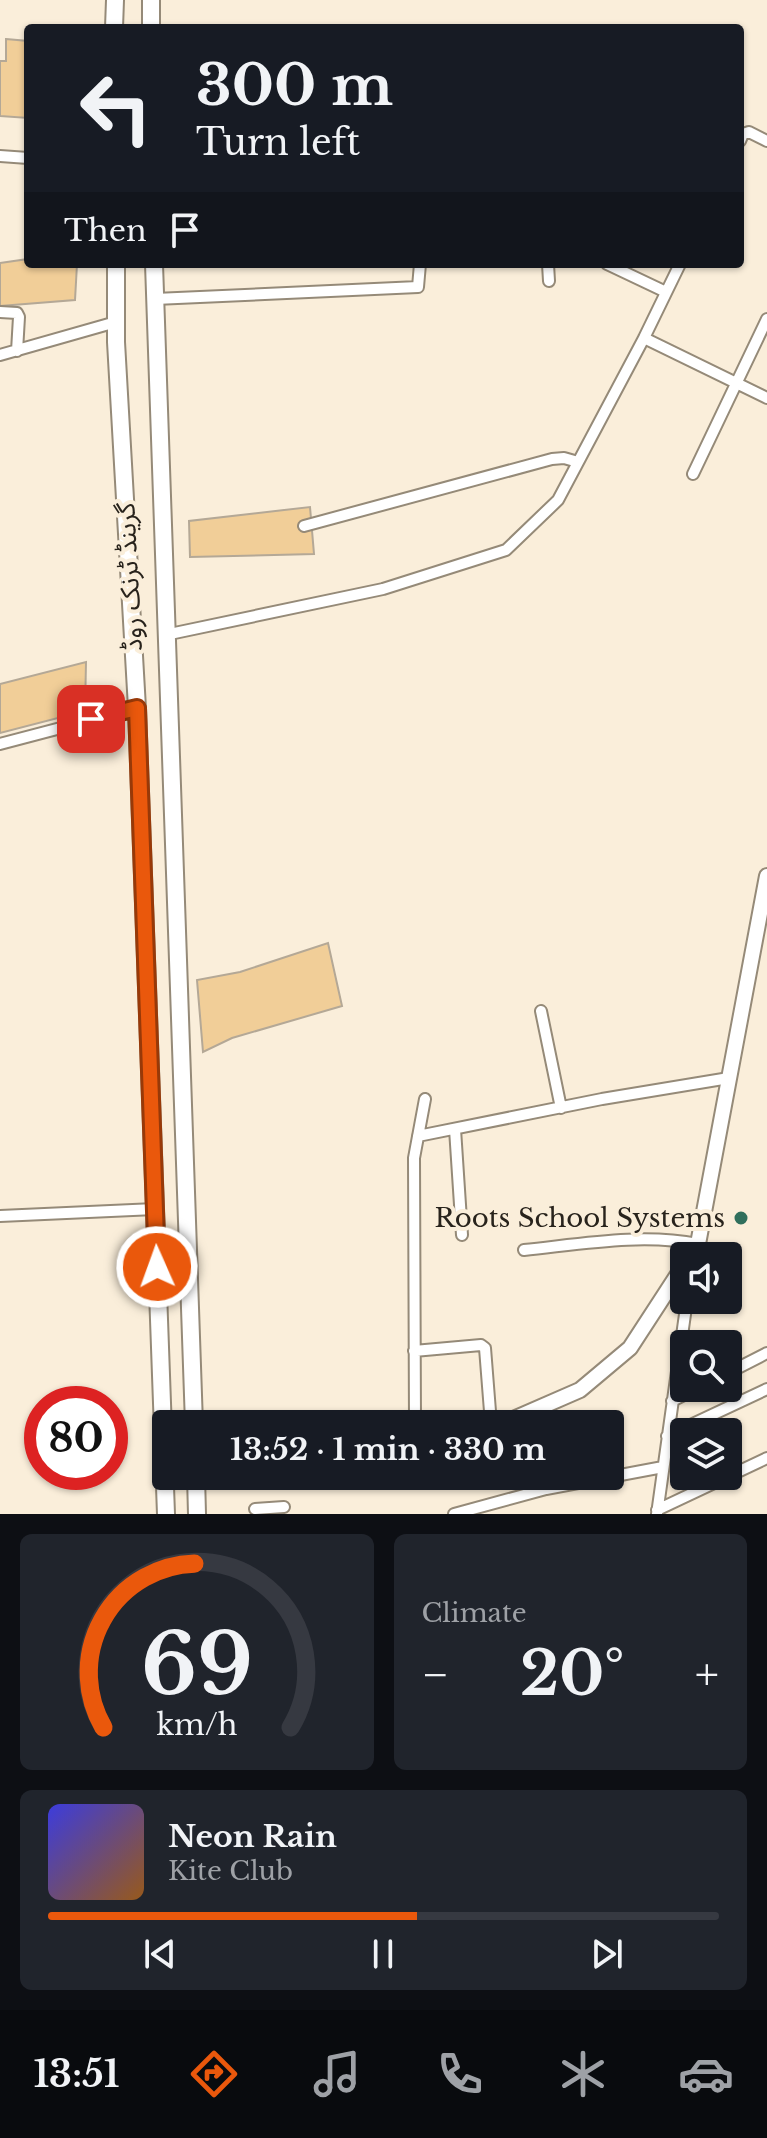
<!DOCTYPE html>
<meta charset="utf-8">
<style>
body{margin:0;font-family:"Libre Baskerville","Noto Sans Arabic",serif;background:#20242c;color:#f1f3f6;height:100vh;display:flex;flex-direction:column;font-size:30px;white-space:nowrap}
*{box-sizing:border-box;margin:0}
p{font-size:26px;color:#9ea1a6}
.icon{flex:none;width:44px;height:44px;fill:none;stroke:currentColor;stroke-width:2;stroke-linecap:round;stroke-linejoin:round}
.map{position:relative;height:1514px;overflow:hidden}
.details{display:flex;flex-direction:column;gap:20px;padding:20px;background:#0d0f14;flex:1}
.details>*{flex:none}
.guide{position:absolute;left:24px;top:24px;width:720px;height:244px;border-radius:8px;box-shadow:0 2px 6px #0004;background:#171b24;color:#f1f3f6;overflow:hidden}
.tools{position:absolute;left:670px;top:1242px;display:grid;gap:16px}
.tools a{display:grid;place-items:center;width:72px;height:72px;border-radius:8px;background:#171b24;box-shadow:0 2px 6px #0004;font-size:40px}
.speed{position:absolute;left:24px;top:1386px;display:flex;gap:16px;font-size:40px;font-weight:700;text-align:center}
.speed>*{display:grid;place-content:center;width:104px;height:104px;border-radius:50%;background:#171b24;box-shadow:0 2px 6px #0004;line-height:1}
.speed .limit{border:12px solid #d22;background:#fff;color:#111}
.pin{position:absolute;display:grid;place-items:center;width:68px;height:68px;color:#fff;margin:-34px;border-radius:16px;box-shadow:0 4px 12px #0006}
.me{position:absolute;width:88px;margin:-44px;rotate:358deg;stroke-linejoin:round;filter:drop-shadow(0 0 6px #0008)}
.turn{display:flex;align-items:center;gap:28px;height:168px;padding:0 40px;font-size:36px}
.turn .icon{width:104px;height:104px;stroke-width:2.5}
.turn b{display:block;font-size:56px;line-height:68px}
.then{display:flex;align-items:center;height:76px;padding:0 40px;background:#0003;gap:16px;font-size:30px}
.big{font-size:60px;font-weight:700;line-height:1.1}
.details .widget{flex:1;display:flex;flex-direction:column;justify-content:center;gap:12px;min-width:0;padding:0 28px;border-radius:12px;background:#20242c}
.details .dial{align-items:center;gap:0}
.dial svg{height:208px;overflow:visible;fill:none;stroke:#363941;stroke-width:7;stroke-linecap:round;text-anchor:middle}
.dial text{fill:#f1f3f6;stroke:none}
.song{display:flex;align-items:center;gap:24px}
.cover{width:96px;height:96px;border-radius:12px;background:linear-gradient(135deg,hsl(240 70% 55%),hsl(30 70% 35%))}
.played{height:8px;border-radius:4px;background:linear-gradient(90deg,#ea580c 55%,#363941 55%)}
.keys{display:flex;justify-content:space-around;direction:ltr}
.heat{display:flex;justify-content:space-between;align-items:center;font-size:44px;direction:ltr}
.details .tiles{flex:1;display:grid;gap:20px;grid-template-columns:1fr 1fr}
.widget:last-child{grid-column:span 2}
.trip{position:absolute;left:152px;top:1410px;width:472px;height:80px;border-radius:8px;background:#171b24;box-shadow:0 2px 6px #0004;font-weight:700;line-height:80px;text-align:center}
.menu{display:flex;height:128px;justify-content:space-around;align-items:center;background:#090b0e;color:#9ea1a6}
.menu .icon{width:56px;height:56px}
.menu .selected{color:#ea580c}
.menu b{font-size:36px;color:#f1f3f6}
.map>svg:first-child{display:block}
</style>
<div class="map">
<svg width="767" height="1514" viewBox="0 0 767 1514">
<rect width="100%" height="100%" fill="#faeeda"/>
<!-- building -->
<path fill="#f1ce98" stroke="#b4a896" stroke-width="2" d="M6,39L28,41V118L0,116V61H6Z
M28,259V264H77L75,300L0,306V263Z
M310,507L314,554L190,557L189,521Z
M86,662L85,711L0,733V684Z
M328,943L342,1006L232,1038L203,1052L197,980L240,972Z"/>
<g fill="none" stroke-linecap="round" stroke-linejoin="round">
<!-- minor casing -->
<g stroke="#958a78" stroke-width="14">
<path id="minor" d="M740,141L743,134L749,132L767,141
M0,156L28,158
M548,264L549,281
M607,264L666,292
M155,299L418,287L420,264
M0,312L17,313L19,317L17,351
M644,338L767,398
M0,355L116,322
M693,474L767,319
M304,526L552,459L564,458L578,462
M165,635L383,589L506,550L558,500L644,338L680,264
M0,744L137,708
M541,1011L561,1108
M455,1129L462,1235
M418,1136L602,1099L729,1078
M0,1216L155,1209
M524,1250C582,1244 641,1233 698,1244V1246
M414,1351L481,1345L485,1348L491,1424
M728,1373L767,1353
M672,1401L698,1388
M415,1424L414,1158L425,1099
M667,1436L767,1389
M255,1509L284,1507
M657,1510L767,1458
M454,1514L546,1489L663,1467
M657,1514L687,1300"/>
</g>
<!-- secondary casing -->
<g stroke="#958a78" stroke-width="18">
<path id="secondary" d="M690,1256L698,1244L767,876
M502,1424L580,1390L630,1348L684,1265"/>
</g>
<!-- trunk casing -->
<g stroke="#958a78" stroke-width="20">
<path id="trunk" d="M151,0V28
M114,28L115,0
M116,264V342L137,708L166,1514
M154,264L194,1424
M196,1476L197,1514"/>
</g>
<!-- minor -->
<use href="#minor" stroke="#fff" stroke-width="10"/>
<!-- secondary -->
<use href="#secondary" stroke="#fff" stroke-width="14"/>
<!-- trunk -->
<use href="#trunk" stroke="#fff" stroke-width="16"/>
</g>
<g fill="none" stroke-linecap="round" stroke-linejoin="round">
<!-- route casing -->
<g stroke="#983908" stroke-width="20">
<path id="route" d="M91,719L137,708L157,1267"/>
</g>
<!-- route -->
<use href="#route" stroke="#ea580c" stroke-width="14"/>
</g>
<!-- markers -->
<circle fill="#306f5c" stroke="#faeeda" stroke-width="3" cx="741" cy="1218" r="8"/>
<g text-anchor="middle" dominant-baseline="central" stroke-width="8" stroke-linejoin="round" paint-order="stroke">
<!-- street labels -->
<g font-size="26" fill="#28231c" stroke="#faeeda">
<text transform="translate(129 577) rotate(-93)">گرینڈ ٹرنک روڈ</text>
</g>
<!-- poi labels -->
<g font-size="26" fill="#28231c" stroke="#faeeda" text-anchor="end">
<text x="725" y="1218">Roots School Systems</text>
</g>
</g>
</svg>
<div class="tools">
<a><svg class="icon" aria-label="sound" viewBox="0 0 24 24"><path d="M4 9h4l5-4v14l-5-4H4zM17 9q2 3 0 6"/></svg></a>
<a><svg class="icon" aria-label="search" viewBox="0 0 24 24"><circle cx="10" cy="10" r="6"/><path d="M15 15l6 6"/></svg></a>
<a><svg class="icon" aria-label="layers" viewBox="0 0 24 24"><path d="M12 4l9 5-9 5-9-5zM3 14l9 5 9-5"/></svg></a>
</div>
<div class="speed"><div class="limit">80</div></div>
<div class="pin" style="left:91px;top:719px;background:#d93025"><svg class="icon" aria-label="arrive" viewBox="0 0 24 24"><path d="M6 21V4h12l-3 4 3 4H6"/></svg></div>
<svg class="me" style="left:157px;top:1267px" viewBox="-20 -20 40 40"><circle r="17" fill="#ea580c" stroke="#fff" stroke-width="3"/><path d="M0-11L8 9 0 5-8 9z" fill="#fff"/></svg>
<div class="trip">13:52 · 1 min · 330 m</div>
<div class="guide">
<div class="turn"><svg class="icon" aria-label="left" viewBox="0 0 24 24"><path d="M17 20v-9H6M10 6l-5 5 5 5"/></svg><div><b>300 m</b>Turn left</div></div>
<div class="then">Then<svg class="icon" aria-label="arrive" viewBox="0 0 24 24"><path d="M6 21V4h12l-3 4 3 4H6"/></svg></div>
</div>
</div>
<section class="details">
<div class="tiles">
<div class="widget dial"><svg viewBox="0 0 100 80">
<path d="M14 69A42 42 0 1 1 86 69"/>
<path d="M14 69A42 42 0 0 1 49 6" stroke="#ea580c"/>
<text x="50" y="56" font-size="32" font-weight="700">69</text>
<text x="50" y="72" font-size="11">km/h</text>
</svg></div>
<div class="widget"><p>Climate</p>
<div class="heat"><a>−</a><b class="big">20°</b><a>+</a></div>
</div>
<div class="widget">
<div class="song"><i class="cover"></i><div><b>Neon Rain</b><p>Kite Club</p></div></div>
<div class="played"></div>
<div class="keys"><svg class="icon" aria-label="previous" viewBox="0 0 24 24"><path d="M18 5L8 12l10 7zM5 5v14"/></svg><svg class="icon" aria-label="pause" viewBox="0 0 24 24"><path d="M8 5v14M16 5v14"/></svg><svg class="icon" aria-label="next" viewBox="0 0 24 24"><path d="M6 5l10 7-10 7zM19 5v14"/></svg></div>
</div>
</div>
</section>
<nav class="menu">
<b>13:51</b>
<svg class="icon selected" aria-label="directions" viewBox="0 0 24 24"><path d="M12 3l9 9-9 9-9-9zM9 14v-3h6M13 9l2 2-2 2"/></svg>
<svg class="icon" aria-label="music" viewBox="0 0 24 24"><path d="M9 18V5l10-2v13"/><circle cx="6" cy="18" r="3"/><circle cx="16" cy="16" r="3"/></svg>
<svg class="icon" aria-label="phone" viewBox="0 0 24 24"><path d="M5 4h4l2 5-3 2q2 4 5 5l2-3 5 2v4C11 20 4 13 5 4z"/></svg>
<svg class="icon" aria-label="climate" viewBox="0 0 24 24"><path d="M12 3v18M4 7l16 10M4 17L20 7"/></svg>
<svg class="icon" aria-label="car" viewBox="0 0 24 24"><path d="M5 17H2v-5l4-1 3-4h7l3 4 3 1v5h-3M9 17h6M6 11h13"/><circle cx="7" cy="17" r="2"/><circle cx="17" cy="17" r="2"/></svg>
</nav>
